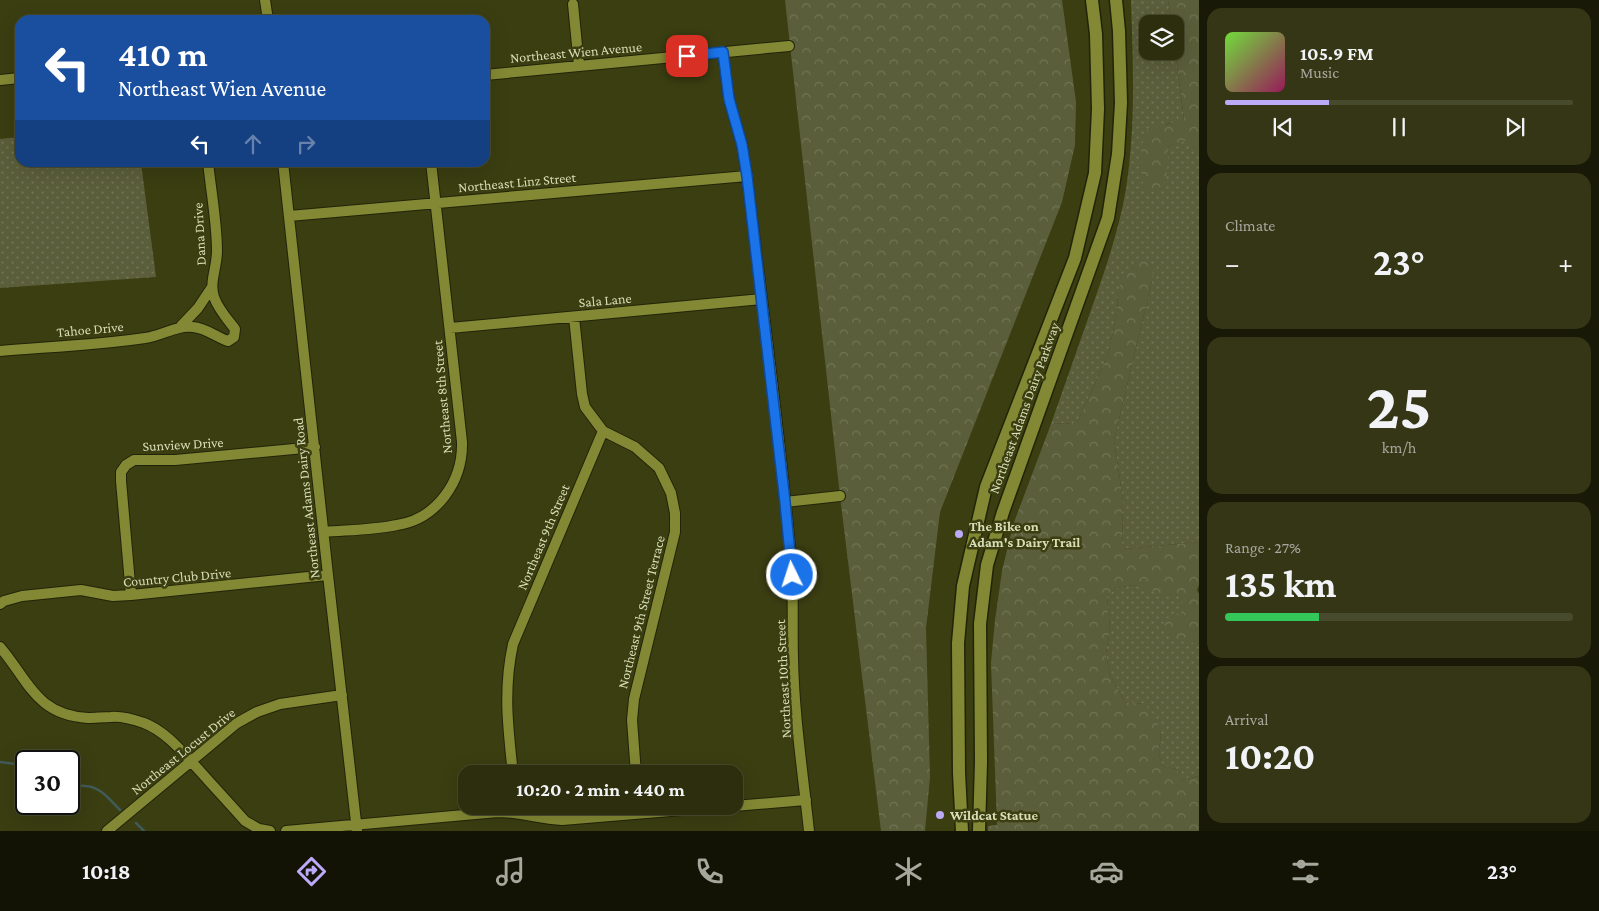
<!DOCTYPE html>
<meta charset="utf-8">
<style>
body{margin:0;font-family:"Crimson Pro",serif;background:#343616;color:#f1f3f6;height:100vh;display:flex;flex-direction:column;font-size:19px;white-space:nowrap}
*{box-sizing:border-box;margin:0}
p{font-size:16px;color:#a6a89d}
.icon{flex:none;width:28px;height:28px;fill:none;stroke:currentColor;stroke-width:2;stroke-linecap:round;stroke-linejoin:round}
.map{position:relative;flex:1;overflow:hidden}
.side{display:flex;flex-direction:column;gap:8px;padding:8px;background:#181907;width:400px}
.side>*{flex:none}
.guide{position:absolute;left:15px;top:15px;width:475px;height:152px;border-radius:15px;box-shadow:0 5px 20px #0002,0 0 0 1px #484a2e;background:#1a4fa0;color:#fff;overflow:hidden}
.tools{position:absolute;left:1139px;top:15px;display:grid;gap:10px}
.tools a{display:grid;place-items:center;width:45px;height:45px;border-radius:10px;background:#2c2e0d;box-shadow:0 5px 20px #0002,0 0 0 1px #484a2e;font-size:25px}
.speed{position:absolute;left:15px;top:750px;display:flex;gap:10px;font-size:25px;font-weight:700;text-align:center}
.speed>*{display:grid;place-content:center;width:65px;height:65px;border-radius:50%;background:#2c2e0d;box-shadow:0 5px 20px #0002,0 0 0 1px #484a2e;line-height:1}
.speed .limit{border:2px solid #111;border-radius:8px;background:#fff;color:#111}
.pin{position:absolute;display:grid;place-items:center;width:42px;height:42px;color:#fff;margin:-21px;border-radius:10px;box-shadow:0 2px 8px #0006}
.me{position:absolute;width:55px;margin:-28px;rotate:356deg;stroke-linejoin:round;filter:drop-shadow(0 0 4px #0008)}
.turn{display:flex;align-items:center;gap:18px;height:105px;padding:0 20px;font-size:22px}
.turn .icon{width:65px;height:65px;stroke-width:2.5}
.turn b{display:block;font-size:35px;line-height:42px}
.lanes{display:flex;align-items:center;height:48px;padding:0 20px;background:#0003;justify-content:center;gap:25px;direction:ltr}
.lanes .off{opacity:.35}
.big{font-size:38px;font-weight:700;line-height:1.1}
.side .card{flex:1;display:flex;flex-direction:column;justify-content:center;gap:8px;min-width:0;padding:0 18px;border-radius:15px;background:#343616}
.side .dial{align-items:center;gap:0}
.dial b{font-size:65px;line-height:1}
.song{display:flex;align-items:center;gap:15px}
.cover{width:60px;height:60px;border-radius:8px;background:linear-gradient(135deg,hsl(100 70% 55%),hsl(330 70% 35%))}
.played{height:5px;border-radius:2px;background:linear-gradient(90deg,#baaaf7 30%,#484a2e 30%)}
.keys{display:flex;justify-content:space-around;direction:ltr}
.heat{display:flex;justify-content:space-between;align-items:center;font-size:28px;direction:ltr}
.charge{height:8px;border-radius:4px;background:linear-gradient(90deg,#34c759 27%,#484a2e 0)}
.trip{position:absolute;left:458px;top:765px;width:285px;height:50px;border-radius:15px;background:#2c2e0d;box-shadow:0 5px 20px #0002,0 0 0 1px #484a2e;font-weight:700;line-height:50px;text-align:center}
.menu{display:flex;height:80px;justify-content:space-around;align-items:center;background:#121205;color:#a6a89d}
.menu .icon{width:35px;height:35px}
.menu .on{color:#baaaf7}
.menu b{font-size:22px;color:#f1f3f6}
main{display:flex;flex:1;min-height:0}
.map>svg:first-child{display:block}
</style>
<main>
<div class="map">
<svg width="1199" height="831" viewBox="0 0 1199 831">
<defs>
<pattern id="grass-dots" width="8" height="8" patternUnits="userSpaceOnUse" patternTransform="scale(1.25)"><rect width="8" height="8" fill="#5b5e3a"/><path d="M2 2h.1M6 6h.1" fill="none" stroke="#727554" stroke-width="1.8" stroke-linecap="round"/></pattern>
<pattern id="forest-crowns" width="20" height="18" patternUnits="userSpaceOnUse" patternTransform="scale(1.25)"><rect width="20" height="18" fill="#5b5e3a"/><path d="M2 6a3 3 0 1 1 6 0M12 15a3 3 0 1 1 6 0" fill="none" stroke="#727554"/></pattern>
</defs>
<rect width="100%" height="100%" fill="#3b3e11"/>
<!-- grass -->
<path fill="url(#grass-dots)" d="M1131,0H1168L1172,24H1148V51H1175V49L1184,121L1166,124L1168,156L1169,146L1188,139L1197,151H1199V542L1122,549L1123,500L1114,440L1152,281L1118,292L1117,313L1108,355L1077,423L1051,424C1064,387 1077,350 1090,313C1104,273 1119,231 1126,189C1136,124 1133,65 1131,0Z
M20,137V162L141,163L156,277L0,288V139Z
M1133,585L1180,594L1197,644L1199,642V776L1181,780V774L1175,769L1162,766L1159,753L1161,732L1144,704L1125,702L1110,675L1106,654L1110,628L1107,596L1116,588Z"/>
<!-- forest -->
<path fill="url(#forest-crowns)" d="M785,0H1062L1076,102L1075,145L1062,202L940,512L926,628L930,777L925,831H881L840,496Z
M1168,0H1199V151H1197L1188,140L1169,146L1167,172L1163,185L1153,192L1143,189L1141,147L1148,129L1184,120L1175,49V24H1172Z
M1146,261L1153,269L1152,281L1114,440L1123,500L1122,549L1199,542V585L1197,590L1199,594V642L1197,644L1169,635L1163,621L1174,614L1185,613L1180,595L1167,597L1148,589L1133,585L1116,588L1107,596L1110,628L1106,654L1110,675L1125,702L1144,704L1154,715L1161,732L1159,753L1162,766L1175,769L1181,774V780L1199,776V831H988V826L997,825L991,663L995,620L1002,571L1013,525L1051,424L1077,423L1108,355L1117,313L1118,292L1124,272L1135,262Z"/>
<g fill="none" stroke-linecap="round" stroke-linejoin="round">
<!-- stream -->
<path stroke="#415a5a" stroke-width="2.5" d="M0,762L16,764L26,768
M69,787C75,788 79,785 85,786C100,786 110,800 120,810
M136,823L144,831"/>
<!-- minor casing -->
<g stroke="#222409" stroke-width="12">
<path id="minor" d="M265,0L268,20
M573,4L579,66
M723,52L729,99L742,145L747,176C762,304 780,431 791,559C794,592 792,625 793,658C794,715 803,774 809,831
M485,75L789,46
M0,80L20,78
M283,162L328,575L357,831
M289,216L747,176
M574,317L582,394L585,407L603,431L635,447L659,468L671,493L675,513V532L634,699L632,720L636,774
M181,326L198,308L212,287
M450,328L762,299
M0,351C48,347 97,345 145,338C162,336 176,325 193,327C206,328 216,337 228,341L234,337L235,329C228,320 218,309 214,297C209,283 217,267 217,251C217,223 211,191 208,162
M785,502L840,496
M324,532C348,530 373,530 397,525C437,519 463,481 462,442L431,162
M131,595L121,481V472L126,465L134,460H175L315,447
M0,604L4,601L22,596L81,590L113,596L131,595L328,575
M0,647C29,681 36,715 88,718C95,718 103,717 111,717C120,716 135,720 144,723C167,732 183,753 199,770C214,787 230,804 245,821L259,829L270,831
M513,774C508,728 503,690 513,644L603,431
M734,806L806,800
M107,831L237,723L257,712L280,704L342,695
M286,831L498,812C520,812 540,819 562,820L731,806"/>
</g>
<!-- secondary casing -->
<g stroke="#222409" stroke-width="15">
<path id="secondary" d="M962,831L959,773L958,643L963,586L986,487L1075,258L1095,173L1098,109L1096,34L1092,0
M979,831L981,762L980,624L987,565L1003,512L1108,218L1118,154L1121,103L1119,31L1116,0"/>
</g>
<!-- minor -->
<use href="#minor" stroke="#828833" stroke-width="10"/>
<!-- secondary -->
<use href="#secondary" stroke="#828833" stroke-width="12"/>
</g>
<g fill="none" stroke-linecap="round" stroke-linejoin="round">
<!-- route casing -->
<g stroke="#114b97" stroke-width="12">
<path id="route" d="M687,56L723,52L729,99L742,145L747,176L785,502L792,575"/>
</g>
<!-- route -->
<use href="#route" stroke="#1a73e8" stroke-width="9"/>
</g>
<!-- markers -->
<g fill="#baaaf7" stroke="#3b3e11" stroke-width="2">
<circle cx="959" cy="534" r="5"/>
<circle cx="940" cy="815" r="5"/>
</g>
<g text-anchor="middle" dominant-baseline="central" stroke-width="5" stroke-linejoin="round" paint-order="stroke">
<!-- street labels -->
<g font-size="14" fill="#d9deb6" stroke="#3b3e11">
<text transform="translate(576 52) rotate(-5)">Northeast Wien Avenue</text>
<text transform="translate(517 182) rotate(-5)">Northeast Linz Street</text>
<text transform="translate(199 234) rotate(-93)">Dana Drive</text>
<text transform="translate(605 300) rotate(-5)">Sala Lane</text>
<text transform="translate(90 329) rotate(-5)">Tahoe Drive</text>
<text transform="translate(442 397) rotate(-95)">Northeast 8th Street</text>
<text transform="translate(1024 408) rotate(-70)">Northeast Adams Dairy Parkway</text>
<text transform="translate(183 444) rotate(-3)">Sunview Drive</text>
<text transform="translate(306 498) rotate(-96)">Northeast Adams Dairy Road</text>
<text transform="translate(543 537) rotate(-67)">Northeast 9th Street</text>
<text transform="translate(177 577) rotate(-5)">Country Club Drive</text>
<text transform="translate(641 612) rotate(-76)">Northeast 9th Street Terrace</text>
<text transform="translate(783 679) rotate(-93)">Northeast 10th Street</text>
<text transform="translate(183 751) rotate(-39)">Northeast Locust Drive</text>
</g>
<!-- poi labels -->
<g font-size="14" font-weight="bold" fill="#d9deb6" stroke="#3b3e11" text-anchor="start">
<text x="969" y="526">The Bike on<tspan x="969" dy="16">Adam's Dairy Trail</tspan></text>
<text x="950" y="815">Wildcat Statue</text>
</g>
</g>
</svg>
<div class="tools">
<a><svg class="icon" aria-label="layers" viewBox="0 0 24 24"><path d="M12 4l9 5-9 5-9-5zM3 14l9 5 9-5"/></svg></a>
</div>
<div class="speed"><div class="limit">30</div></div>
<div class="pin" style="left:687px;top:56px;background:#d93025"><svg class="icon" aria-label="arrive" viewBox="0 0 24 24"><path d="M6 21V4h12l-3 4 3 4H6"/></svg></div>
<svg class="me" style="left:792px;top:575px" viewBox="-20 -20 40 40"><circle r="17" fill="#1a73e8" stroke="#fff" stroke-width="3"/><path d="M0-11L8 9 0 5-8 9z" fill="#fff"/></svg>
<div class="trip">10:20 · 2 min · 440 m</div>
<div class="guide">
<div class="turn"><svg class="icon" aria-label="left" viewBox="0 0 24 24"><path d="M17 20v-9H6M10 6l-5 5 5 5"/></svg><div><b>410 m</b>Northeast Wien Avenue</div></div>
<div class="lanes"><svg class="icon" aria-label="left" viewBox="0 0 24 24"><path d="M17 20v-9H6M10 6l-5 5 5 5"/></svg><svg class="icon off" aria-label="ahead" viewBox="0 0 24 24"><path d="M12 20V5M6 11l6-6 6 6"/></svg><svg class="icon off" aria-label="right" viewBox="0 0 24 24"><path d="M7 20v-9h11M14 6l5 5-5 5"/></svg></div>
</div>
</div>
<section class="side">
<div class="card">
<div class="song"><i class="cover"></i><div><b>105.9 FM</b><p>Music</p></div></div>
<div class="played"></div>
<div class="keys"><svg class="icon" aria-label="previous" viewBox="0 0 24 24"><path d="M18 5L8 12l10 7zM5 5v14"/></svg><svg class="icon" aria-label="pause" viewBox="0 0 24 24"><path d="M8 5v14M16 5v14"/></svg><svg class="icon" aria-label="next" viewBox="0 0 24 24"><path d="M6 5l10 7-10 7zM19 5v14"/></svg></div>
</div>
<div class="card"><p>Climate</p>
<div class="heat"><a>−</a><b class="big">23°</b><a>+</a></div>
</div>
<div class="card dial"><b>25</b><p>km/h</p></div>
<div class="card"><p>Range · 27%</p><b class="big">135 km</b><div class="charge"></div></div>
<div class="card"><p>Arrival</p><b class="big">10:20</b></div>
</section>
</main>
<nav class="menu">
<b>10:18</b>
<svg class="icon on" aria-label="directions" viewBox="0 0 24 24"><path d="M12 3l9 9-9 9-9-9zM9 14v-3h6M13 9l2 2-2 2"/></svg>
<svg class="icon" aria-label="music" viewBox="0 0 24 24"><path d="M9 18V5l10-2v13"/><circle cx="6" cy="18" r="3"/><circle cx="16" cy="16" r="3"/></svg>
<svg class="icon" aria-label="phone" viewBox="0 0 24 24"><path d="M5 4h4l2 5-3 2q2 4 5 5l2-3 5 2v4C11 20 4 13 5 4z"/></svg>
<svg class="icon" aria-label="climate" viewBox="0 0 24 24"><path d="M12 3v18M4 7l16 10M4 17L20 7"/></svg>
<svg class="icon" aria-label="car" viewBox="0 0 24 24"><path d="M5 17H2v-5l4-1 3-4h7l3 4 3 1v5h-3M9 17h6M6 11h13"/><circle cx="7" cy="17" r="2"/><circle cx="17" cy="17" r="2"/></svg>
<svg class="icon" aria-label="filters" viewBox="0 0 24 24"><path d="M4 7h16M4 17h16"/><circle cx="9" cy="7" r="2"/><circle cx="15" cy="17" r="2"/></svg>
<b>23°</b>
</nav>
